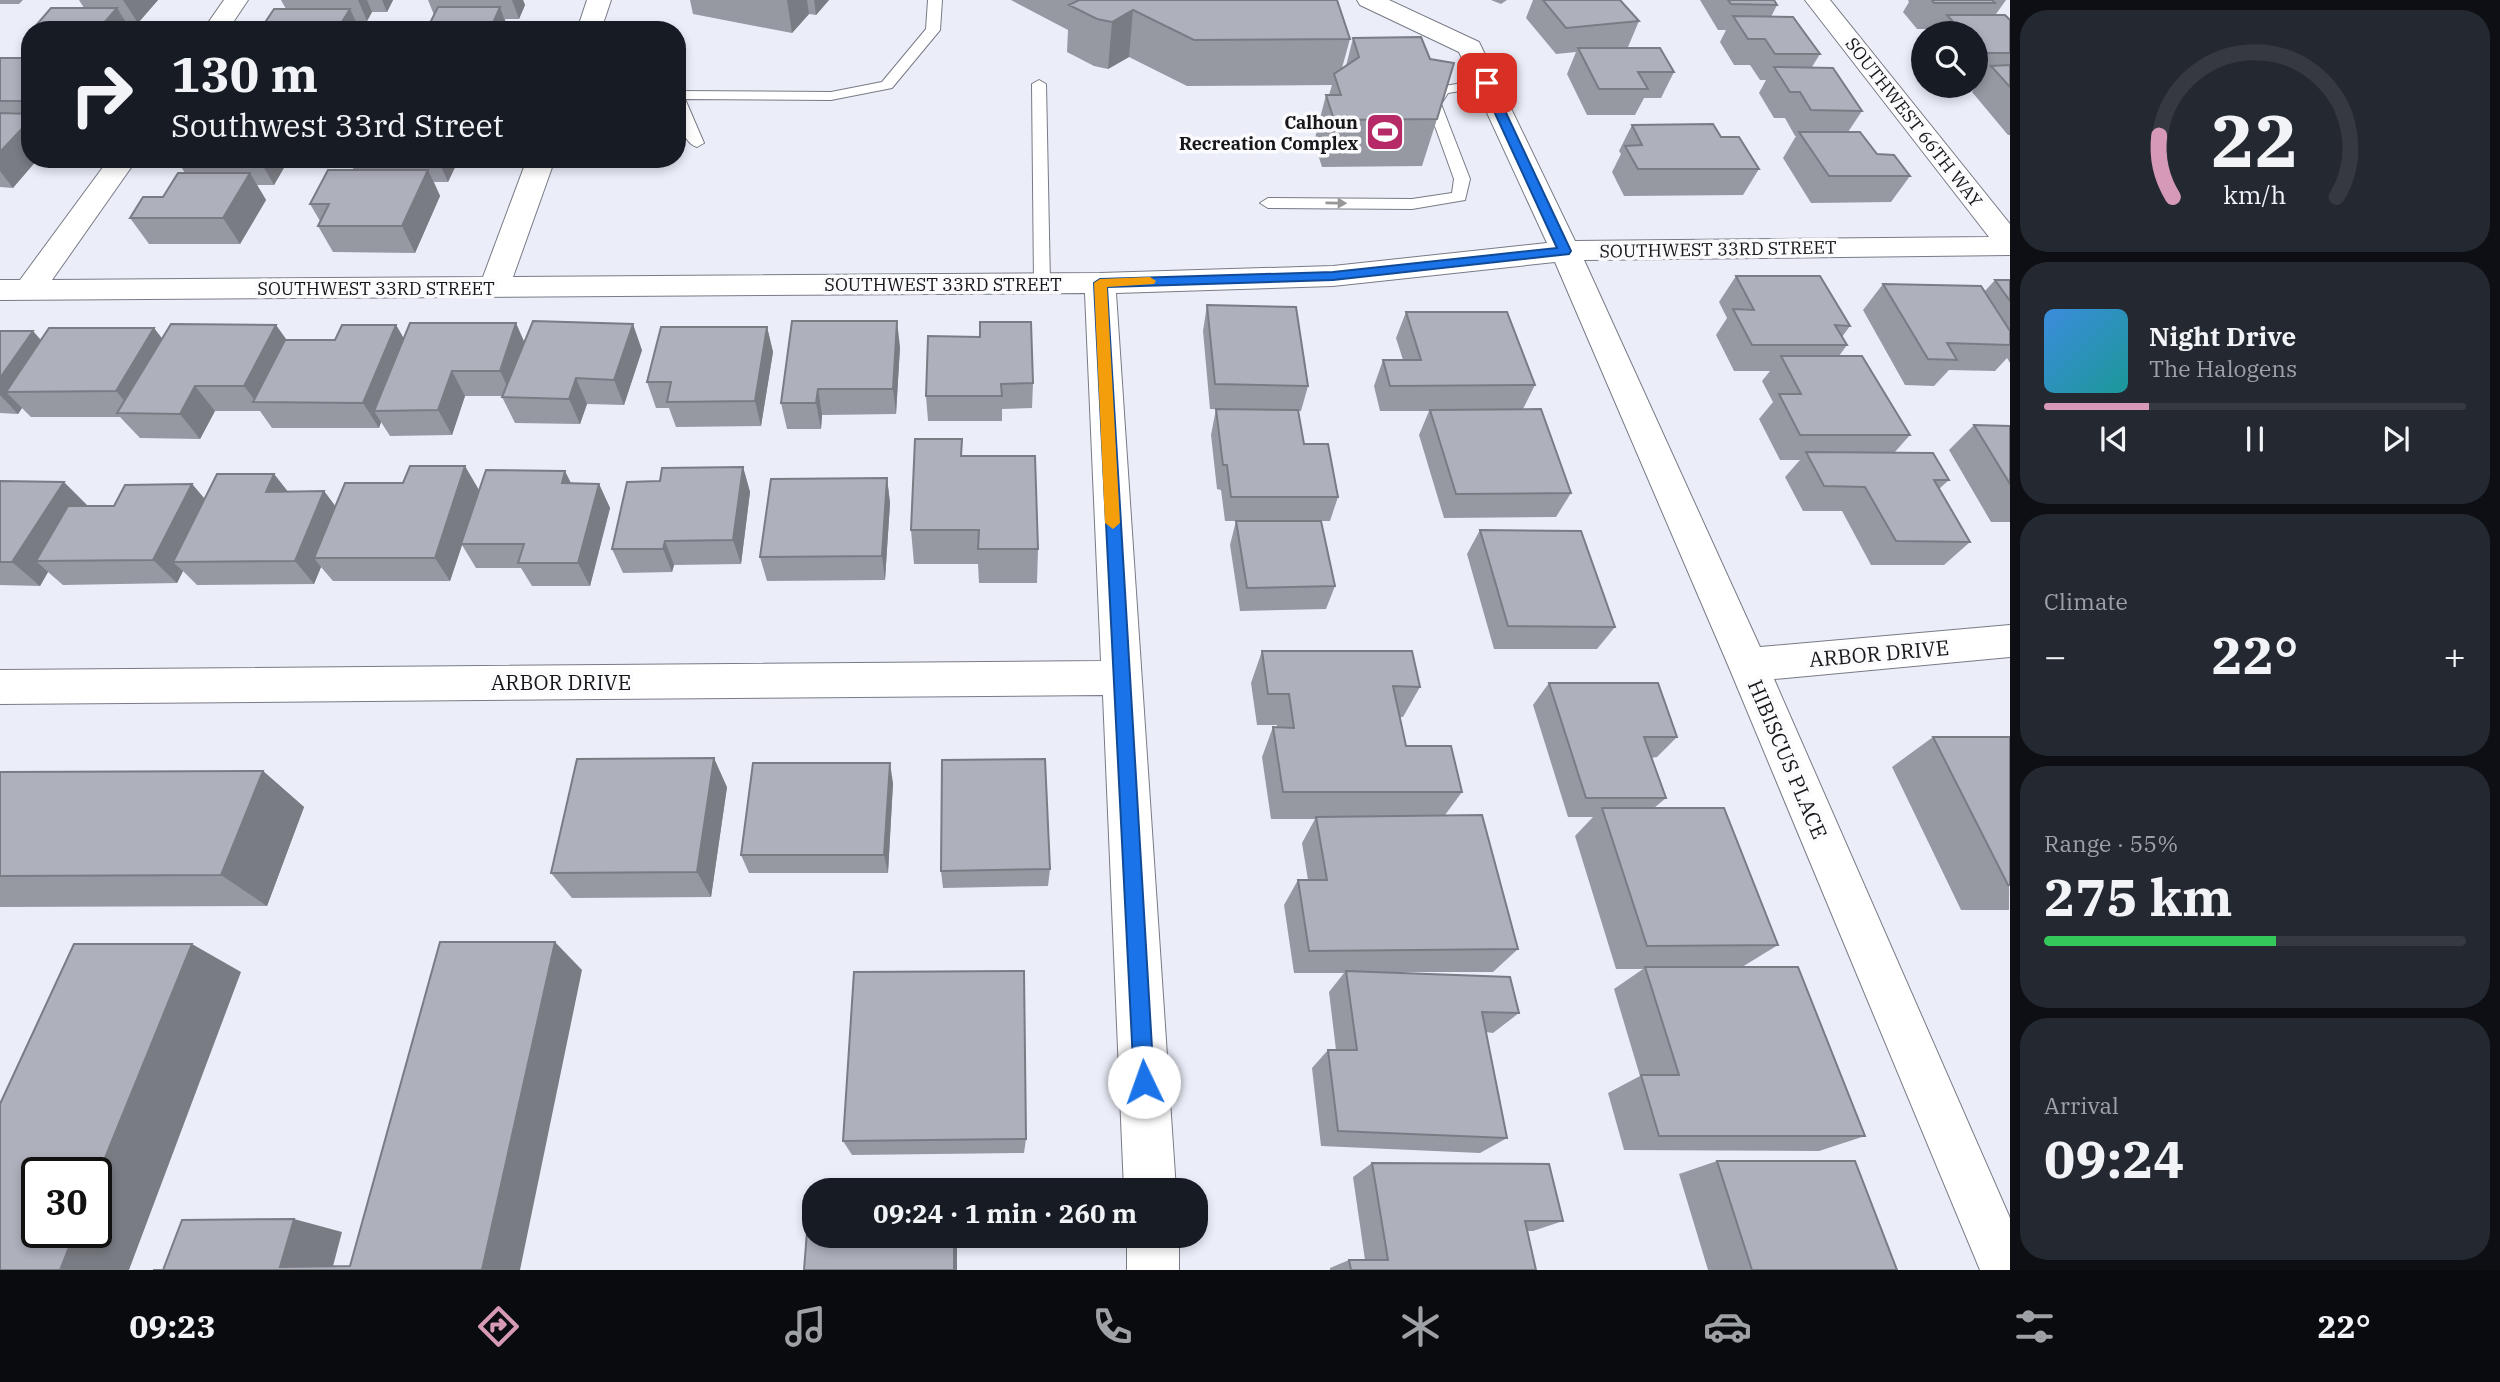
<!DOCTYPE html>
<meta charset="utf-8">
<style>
body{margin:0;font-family:"IBM Plex Serif",serif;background:#242831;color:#f1f3f6;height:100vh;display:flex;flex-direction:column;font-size:26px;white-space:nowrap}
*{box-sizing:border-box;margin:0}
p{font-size:23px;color:#9ea1a6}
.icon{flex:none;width:38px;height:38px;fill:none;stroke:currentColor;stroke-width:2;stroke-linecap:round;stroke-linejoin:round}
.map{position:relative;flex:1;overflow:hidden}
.details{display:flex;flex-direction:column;gap:10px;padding:10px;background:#0d0f14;width:490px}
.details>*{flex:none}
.guide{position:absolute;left:21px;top:21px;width:665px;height:147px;border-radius:28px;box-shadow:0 4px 10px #0003;background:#171b24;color:#f1f3f6;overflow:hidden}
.buttons{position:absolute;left:1911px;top:21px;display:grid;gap:14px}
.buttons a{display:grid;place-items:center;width:77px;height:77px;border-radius:50%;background:#171b24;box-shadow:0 4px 10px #0003;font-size:35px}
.speed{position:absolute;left:21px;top:1157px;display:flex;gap:14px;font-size:35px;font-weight:700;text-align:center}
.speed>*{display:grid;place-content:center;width:91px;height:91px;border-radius:50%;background:#171b24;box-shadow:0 4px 10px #0003;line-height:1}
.speed .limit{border:4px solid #111;border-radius:10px;background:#fff;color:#111}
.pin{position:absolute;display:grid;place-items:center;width:60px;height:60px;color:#fff;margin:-30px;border-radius:14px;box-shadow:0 4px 10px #0006}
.me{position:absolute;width:77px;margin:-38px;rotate:357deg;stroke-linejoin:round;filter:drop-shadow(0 0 5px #0008)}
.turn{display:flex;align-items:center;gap:24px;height:147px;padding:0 35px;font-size:32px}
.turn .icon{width:91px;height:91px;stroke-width:2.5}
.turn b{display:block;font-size:49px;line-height:60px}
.big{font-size:52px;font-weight:800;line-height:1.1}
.details .tile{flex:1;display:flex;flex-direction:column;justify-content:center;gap:10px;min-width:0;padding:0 24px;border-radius:28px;background:#242831}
.details .dial{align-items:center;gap:0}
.dial svg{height:182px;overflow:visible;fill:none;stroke:#363941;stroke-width:7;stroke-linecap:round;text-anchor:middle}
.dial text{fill:#f1f3f6;stroke:none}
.song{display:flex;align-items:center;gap:21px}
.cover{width:84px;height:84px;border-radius:10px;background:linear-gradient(135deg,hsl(210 70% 55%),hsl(180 70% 35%))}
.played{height:7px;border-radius:4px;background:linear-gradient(90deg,#d699b6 25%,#363941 25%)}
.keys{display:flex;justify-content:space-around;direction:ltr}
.heat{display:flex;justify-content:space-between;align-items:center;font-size:38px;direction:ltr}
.charge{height:10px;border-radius:5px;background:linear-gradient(90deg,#34c759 55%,#363941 0)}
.trip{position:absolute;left:802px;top:1178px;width:406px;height:70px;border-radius:28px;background:#171b24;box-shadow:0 4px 10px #0003;font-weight:800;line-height:70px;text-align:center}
.dock{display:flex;height:112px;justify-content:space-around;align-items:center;background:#090b0e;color:#9ea1a6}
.dock .icon{width:49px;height:49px}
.dock .on{color:#d699b6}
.dock b{font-size:32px;color:#f1f3f6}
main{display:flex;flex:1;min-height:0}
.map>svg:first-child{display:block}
</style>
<main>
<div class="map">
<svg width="2010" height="1270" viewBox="0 0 2010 1270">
<rect width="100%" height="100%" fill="#ebeef9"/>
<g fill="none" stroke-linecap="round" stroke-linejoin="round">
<!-- service casing -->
<g stroke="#787b85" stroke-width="2">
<path id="service" d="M928,0H942L940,30L892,88L831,100L685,99L704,143L697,147C679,142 677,106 677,91L831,92L882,82L926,29Z
M1487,79L1494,83L1492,86L1448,93L1441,104L1470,179L1465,200L1412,209L1268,208L1260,203L1268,198L1412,199L1452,193L1454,179L1427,104L1438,87Z
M1039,80L1046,84L1050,283L1042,288L1034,283L1032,84Z"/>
</g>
<!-- minor casing -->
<g stroke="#787b85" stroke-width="2">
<path id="minor" d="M224,0H248L228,30H203Z
M587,0H611L601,30H577Z
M1357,0H1389L1479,42L1575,241L1989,237L1805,0H1830L2010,224V255L1584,260L1760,647L2010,625V657L1774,679L2010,1218V1270H1980L1728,665L1555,262L1333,286L1116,293L1176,1190H1124L1103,695L0,704V670L1101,661L1085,293L0,300V280H20L109,159H137L52,280L483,277L527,159H555L513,277L1100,273L1333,266L1547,243L1459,52L1360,5Z
M1127,1236H1179V1270H1127Z"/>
</g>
<!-- service -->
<use href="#service" fill="#fff" fill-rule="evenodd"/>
<!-- minor -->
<use href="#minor" fill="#fff" fill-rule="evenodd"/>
</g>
<!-- wall -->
<path fill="#9698a2" d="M0,0H23L19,4H0Z
M79,0H158L138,23H126L131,30H32L84,8Z
M281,0H393L387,12H372L367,21H355L360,30H260L286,9Z
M428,0H523L525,5L519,19H505L508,30H433L430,23L434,15Z
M690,0H829L816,15L809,14L792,33L693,14Z
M1011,0H1337L1350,39L1342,68L1346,66L1353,38L1437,119L1422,166L1322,167L1314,142L1326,95H1329L1332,85L1187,86L1129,57L1108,69L1094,66L1067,52L1068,30Z
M1491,0H1507L1501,4Z
M1533,0H1620L1639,21L1628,47L1614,48L1674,72L1661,98H1644L1635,115H1587L1567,74L1576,52L1556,54L1526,18Z
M1700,0H1774L1777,5L1771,17L1820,54L1812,67L1862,111L1848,132L1877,154L1910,176L1891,202L1811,203L1783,158L1796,136H1795L1785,118H1774L1759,93L1766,80H1760L1750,65H1734L1720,42L1726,30H1718Z
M1908,0H2006L1996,14H1988L1987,15L2010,20V135H2008L1972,92L1981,79H1976V33H1935L1938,29H1917L1903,12L1909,2Z
M0,58H30V159L13,188L0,187Z
M1632,125L1721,137L1759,169L1743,195L1624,196L1612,172L1621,154L1619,151Z
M176,159H289L274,185H257L266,200L240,244H149L130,218L163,197L185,173Z
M348,159H455L457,163L448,182H434L440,196L415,253L333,252L318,226L320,221L310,204L354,170Z
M1736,276L1850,326L1842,337L1847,345L1839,356L1910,435L1894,453L1949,480L1939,489L1970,542L1944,565H1871L1842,511H1803L1785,477L1800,460H1780L1759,419L1773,402L1762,381L1770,371H1734L1716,335L1727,318L1719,302Z
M1995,280H2010V363L2007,358L1995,371L1949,370L1934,386L1905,385L1863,310L1883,284L1984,292Z
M1207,305L1308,386L1301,411H1298L1304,444L1338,497L1330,521H1321L1335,586L1326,609L1240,611L1230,545L1236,521H1255H1225L1221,490L1217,489L1211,435L1216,409L1239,410L1210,409L1203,331Z
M1406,312L1535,385L1523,409L1571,493L1556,517L1444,518L1419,435L1429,411H1380L1374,386L1383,360H1403L1396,338Z
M396,325L404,339L524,342L642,350L624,405L587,404L580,424L515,423L502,397L503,396H465L452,435L390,436L381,422L379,428H272L260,411H215L200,439L140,438L120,417H31L22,408L18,414L0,413V331L41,340L154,328L162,339L335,340Z
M767,327L773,352L761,426L676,427L669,408H656L647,382Z
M928,336L1033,383L1032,408L1002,409V421H928L926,396Z
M900,347L896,414L822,415L821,429H787L781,403Z
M1974,425L2010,426V522H1991L1949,450Z
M963,456L1038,549L1037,583H979L978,564H914L911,530Z
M743,467L750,492L741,564L674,565L672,572L623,573L612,549L660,481Z
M274,474L287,491H324L335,506L479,490L571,483L599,484L610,508L590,586H532L521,568H476L462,545L450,581H333L321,567L314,584L197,585L183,571L177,583L63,585L48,572L40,586L0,585V481L89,506H114L192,484L205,499Z
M887,478L890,503L885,580L767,581L760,557Z
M1480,530L1615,627L1597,649H1494L1467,554Z
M1262,651L1420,687L1403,717H1400L1406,746L1462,792L1445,815L1518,949L1493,972H1395L1519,1013L1493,1033L1486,1032L1507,1138L1480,1153L1321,1146L1312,1068L1328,1050H1336L1329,992L1344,973H1294L1284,905L1298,880H1308L1302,843L1315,819H1271L1262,757L1273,727H1277V725H1257L1251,683Z
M1549,683L1677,737L1657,757L1651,758L1666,798L1654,808L1778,945L1742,967L1865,1136L1819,1151L1624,1150L1608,1093L1640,1076L1614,989L1643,969H1616L1575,836L1593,817H1568L1533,705Z
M1933,737H2010L2009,910H1961L1892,767Z
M263,771L304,807L267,906L0,907V772Z
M893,783L888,873H749L741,855Z
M727,787L711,897L572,898L551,873Z
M1050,869L1048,886L943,888L941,871Z
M1026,1139L1024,1153L852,1155L843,1141Z
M1717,1161L1897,1270H1708L1679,1174Z
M1372,1163L1563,1221L1533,1231H1527L1536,1270H1330V1268L1349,1260H1365L1353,1177Z"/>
<!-- shaded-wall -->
<path fill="#7a7c84" d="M123,0H158L138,23Z
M358,0H367L372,12L367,21Z
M382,0H393L387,12Z
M512,0H523L525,5L519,19Z
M787,0H807L809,14L792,33Z
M814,0H829L816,15Z
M500,7L508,30H490Z
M117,8L131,30H98Z
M350,9L360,30H337Z
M1133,10L1129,57L1108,69L1112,22Z
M30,120V159H38L13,188L0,171V152Z
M259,159H289L274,185Z
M438,159H455L457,163L448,182Z
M428,170L440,196L415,253L402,226Z
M250,173L266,200L240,244L223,218Z
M897,321L900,347L896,414L893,389Z
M516,323L527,348L512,396L500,371Z
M633,324L642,350L624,405L614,380Z
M276,325L294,350L256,402L244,386Z
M396,325L411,351L374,411L381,422L379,428L363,403Z
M767,327L773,352L761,426L755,401Z
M154,328L174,354L135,413L116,391Z
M33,331L56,357L6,392L22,408L18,414L0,395V378Z
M452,371L465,396L452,435L438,410Z
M576,378L587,404L580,424L569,399Z
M195,386L215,411L200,439L180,414Z
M818,389L822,415L821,429L816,403Z
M465,466L479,490L461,544L462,545L450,581L435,558Z
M743,467L750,492L741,564L733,540Z
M565,471L577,495L562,483Z
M274,474L293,498L266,492Z
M887,478L890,503L885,580L882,556Z
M64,482L89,507L36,561L48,572L40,586L12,562Z
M192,484L213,509L173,562L183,571L177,583L153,560Z
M599,484L610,508L590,586L578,563Z
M324,491L342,515L314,558L321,567L314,584L295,561Z
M665,541L674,565L672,572L663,549Z
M714,758L727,787L711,897L697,872Z
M890,763L893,783L888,873L884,855Z
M263,771L304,807L267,906L221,875Z
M555,942L582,970L520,1270H482Z
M192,944L241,972L129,1270H60L75,1232H96V1180Z
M294,1219L342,1232L332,1270L280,1267Z
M954,1236H957V1270H954Z"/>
<!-- building -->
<path fill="#aeb1bc" stroke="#7a7c84" stroke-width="2" d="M1079,0H1337L1350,39L1194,40L1133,10L1112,22L1097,19L1069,5Z
M1543,0H1620L1639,21L1566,28Z
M1728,0H1774L1777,5L1731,4Z
M1932,0H1992L1995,3H1934Z
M438,7H500L490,30H443L447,23H430Z
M51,8H117L98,30H32Z
M274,9H350L337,30H260Z
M1947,15H2005L2010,20V53H1981L1976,48V33H1963Z
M1733,16L1793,17L1820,54H1775L1765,39H1748Z
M1421,37L1430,59L1454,63L1437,119L1334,120L1326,95H1341L1334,74L1359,57L1353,38Z
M1578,48H1660L1674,72H1638L1648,89H1599Z
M0,58H30V101H0Z
M2010,65V87L1991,66Z
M1774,67L1833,68L1862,111L1811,110L1800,92H1790Z
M0,113L30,114V120L0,152Z
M1713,124L1721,137H1739L1759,169H1638L1625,146L1642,145L1632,125Z
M1799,132H1860L1877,154L1894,155L1910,176H1829Z
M328,170H428L402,226H318L329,204H310Z
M178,173H250L223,218H130L143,197H163Z
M1736,276H1820L1850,326L1835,325L1847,345H1752L1733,309L1754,310Z
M1995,280H2010V301Z
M1883,284L1981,286L2010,331V345L1947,343L1957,360L1928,359Z
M1207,305L1296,307L1308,386L1215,384Z
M1406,312H1507L1535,385L1390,386L1383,360H1421Z
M533,321L633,324L614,380L576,378L569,399L502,397Z
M792,321H897L893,389H818L816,403H781Z
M980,322H1031L1033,383L1001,384L1002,396H926L928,336L980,337Z
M410,323H516L500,371H452L438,410L374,411Z
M171,324L276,325L244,386H195L180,414L117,413Z
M342,325H396L363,403L253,402L285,340H335Z
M661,327H767L755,401L667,402L671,382H647Z
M49,328H154L116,391L6,392Z
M0,331H33L0,378Z
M1781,356H1862L1910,435H1800L1779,394H1801Z
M1216,409L1298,410L1304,444H1328L1338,497H1231L1227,465H1223Z
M1541,409L1571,493L1456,494L1430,410Z
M1974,425L2010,426V484Z
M915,439H962L961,456H1035L1038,549H978L979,530H911Z
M1806,452L1933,453L1949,480H1934L1970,542L1896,541L1865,487L1824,486Z
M410,466H465L435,558H314L345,483H403Z
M743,467L733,540L665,541L663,549H612L627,482L660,481L662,468Z
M486,470L565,471L562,483L599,484L578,563H518L524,544H461Z
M217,474H274L266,492L324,491L295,561L173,562Z
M887,478L882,556L760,557L771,479Z
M0,481L64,482L12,562H0Z
M192,484L153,560L36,561L68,506H114L125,485Z
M1236,521H1321L1335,586L1247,588Z
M1480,530L1581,531L1615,627L1508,626Z
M1262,651H1412L1420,687L1393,686L1406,746H1451L1462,792H1283L1273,727L1294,728L1289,694H1268Z
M1549,683H1658L1677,737H1644L1666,798H1586Z
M1933,737H2010V885H2008Z
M714,758L697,872L551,873L577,759Z
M1045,759L1050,869L941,871L942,760Z
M753,763H890L884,855H741Z
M263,771L221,875L0,876V772Z
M1602,808H1724L1778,945L1647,946Z
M1482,815L1518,949L1309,951L1298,880H1327L1316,817Z
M440,942H555L482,1270H153H163L182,1220L294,1219L280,1267L350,1266Z
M74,944H192L96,1180V1172H37V1232H75L60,1270H0V1104Z
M1645,967H1798L1865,1136H1659L1641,1075H1679Z
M1024,971L1026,1139L843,1141L854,972Z
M1346,971L1510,977L1519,1013L1482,1012L1507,1138L1338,1131L1328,1050H1357Z
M1717,1161H1855L1897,1270H1752Z
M1372,1163L1549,1164L1563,1221H1525L1536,1270H1351L1349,1260H1388Z
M810,1193H814V1236H954V1270H804Z"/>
<!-- one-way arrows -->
<defs><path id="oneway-solid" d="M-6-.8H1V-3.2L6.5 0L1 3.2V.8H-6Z" transform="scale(1.75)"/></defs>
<use fill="#979798" href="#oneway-solid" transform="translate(1336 203) rotate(1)"/>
<!-- route -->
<path fill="#1a73e8" stroke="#114b97" stroke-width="2" d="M1487,80L1492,83L1571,251L1569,254L1333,280L1107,287L1154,1082L1151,1089L1144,1092L1137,1089L1134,1082L1094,283L1100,279L1333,272L1557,248L1481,83Z"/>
<!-- slow -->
<path fill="#f59e0b" d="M1150,277L1156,281L1154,284L1107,287L1120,523L1113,529L1105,523L1094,283L1100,279Z"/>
<!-- icons -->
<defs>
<g id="stadium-square" transform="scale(2.0125)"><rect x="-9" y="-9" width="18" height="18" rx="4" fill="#b52a67" stroke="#fbfbfe"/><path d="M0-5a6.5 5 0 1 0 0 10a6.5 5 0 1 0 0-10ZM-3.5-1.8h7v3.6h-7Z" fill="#fff"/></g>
</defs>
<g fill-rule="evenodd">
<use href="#stadium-square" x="1385" y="132"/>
</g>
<g text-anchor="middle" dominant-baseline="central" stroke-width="7" stroke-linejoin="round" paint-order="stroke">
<!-- far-poi labels -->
<g font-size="18" font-weight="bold" fill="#17171b" stroke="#fbfbfe" text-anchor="end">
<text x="1358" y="122">Calhoun<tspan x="1358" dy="21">Recreation Complex</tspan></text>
</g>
<!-- far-street labels -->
<g font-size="18" fill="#17171b" stroke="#fbfbfe">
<text transform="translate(1914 122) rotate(52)">SOUTHWEST 66TH WAY</text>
<text transform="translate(1718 249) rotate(-1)">SOUTHWEST 33RD STREET</text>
<text x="943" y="284">SOUTHWEST 33RD STREET</text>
<text x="376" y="288">SOUTHWEST 33RD STREET</text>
</g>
<!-- street labels -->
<g font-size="21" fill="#17171b" stroke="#fbfbfe">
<text transform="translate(1879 653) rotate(-5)">ARBOR DRIVE</text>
<text x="561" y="682">ARBOR DRIVE</text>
<text transform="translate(1788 759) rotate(67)">HIBISCUS PLACE</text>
</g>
</g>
</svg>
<div class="buttons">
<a><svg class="icon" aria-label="search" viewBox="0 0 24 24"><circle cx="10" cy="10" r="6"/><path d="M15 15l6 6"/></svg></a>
</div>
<div class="speed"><div class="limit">30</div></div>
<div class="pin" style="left:1487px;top:83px;background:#d93025"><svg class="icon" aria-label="arrive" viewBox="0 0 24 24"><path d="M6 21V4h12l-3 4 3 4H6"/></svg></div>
<svg class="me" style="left:1144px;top:1082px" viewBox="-20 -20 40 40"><circle r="19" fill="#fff"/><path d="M0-13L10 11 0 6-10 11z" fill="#1a73e8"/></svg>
<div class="trip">09:24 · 1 min · 260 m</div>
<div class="guide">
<div class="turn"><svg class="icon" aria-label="right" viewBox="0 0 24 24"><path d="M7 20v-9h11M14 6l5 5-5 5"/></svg><div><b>130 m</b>Southwest 33rd Street</div></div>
</div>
</div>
<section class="details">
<div class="tile dial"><svg viewBox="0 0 100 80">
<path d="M14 69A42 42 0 1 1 86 69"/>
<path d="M14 69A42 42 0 0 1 8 42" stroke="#d699b6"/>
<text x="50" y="56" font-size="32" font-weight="700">22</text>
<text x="50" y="72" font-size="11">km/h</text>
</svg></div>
<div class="tile">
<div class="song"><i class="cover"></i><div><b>Night Drive</b><p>The Halogens</p></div></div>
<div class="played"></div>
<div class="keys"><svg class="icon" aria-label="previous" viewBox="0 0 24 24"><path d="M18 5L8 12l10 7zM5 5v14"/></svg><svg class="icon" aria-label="pause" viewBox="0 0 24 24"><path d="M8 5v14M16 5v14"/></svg><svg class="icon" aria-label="next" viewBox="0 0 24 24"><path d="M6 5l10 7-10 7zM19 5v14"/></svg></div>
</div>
<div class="tile"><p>Climate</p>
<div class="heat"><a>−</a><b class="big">22°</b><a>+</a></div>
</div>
<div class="tile"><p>Range · 55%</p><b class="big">275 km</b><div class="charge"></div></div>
<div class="tile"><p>Arrival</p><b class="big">09:24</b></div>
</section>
</main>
<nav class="dock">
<b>09:23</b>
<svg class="icon on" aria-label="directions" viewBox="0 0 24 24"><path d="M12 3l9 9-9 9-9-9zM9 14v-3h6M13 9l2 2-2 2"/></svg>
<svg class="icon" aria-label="music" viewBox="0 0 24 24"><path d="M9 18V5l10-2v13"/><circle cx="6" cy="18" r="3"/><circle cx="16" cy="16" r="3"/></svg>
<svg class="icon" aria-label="phone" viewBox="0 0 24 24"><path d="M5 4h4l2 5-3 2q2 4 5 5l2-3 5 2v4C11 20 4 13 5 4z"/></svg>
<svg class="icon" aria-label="climate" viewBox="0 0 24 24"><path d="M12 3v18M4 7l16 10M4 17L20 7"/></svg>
<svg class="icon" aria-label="car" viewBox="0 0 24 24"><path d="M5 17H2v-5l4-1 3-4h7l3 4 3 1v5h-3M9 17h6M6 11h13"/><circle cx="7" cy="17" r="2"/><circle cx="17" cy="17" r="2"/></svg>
<svg class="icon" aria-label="filters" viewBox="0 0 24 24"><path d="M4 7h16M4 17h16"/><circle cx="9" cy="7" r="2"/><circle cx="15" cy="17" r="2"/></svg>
<b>22°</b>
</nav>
